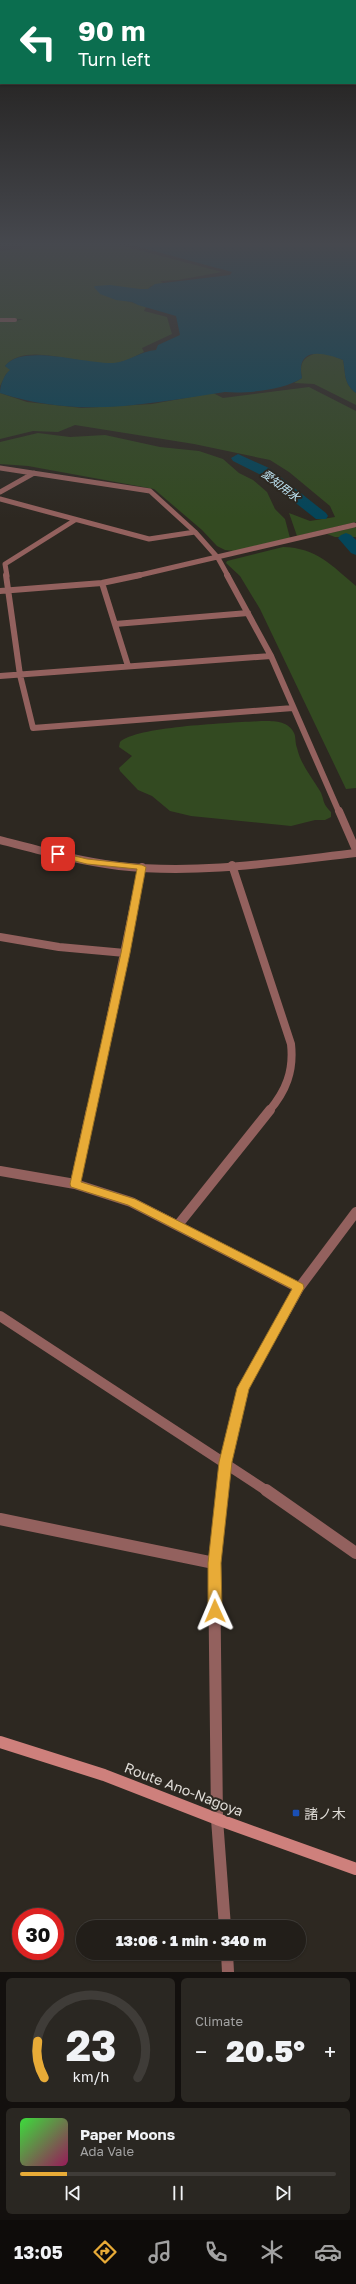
<!DOCTYPE html>
<meta charset="utf-8">
<style>
body{margin:0;font-family:"Golos Text","Noto Sans JP",sans-serif;background:#2a2722;color:#f1f3f6;height:100vh;display:flex;flex-direction:column;font-size:15px;white-space:nowrap}
*{box-sizing:border-box;margin:0}
p{font-size:13px;color:#a2a2a2}
.icon{flex:none;width:22px;height:22px;fill:none;stroke:currentColor;stroke-width:2;stroke-linecap:round;stroke-linejoin:round}
.map{position:relative;height:1972px;overflow:hidden}
.side{display:flex;flex-direction:column;gap:6px;padding:6px;background:#13100e;flex:1}
.side>*{flex:none}
.banner{position:absolute;left:0px;top:0px;width:356px;height:84px;box-shadow:0 1px 3px #0004,0 0 0 1px #3f3c38;background:#0b6e4f;color:#fff;overflow:hidden}
.speed{position:absolute;left:12px;top:1908px;display:flex;gap:8px;font-size:20px;font-weight:700;text-align:center}
.speed>*{display:grid;place-content:center;width:52px;height:52px;border-radius:50%;background:#221e19;box-shadow:0 1px 3px #0004,0 0 0 1px #3f3c38;line-height:1}
.speed .limit{border:6px solid #d22;background:#fff;color:#111}
.pin{position:absolute;display:grid;place-items:center;width:34px;height:34px;color:#fff;margin:-17px;border-radius:8px;box-shadow:0 2px 6px #0006}
.me{position:absolute;width:44px;margin:-22px;rotate:359deg;stroke-linejoin:round;filter:drop-shadow(0 0 3px #0008)}
.turn{display:flex;align-items:center;gap:14px;height:84px;padding:0 12px;font-size:18px}
.turn .icon{width:52px;height:52px;stroke-width:2.5}
.turn b{display:block;font-size:28px;line-height:34px}
.big{font-size:30px;font-weight:800;line-height:1.1}
.side .widget{flex:1;display:flex;flex-direction:column;justify-content:center;gap:6px;min-width:0;padding:0 14px;border-radius:6px;background:#2a2722}
.side .dial{align-items:center;gap:0}
.dial svg{height:104px;overflow:visible;fill:none;stroke:#3f3c38;stroke-width:7;stroke-linecap:round;text-anchor:middle}
.dial text{fill:#f1f3f6;stroke:none}
.song{display:flex;align-items:center;gap:12px}
.cover{width:48px;height:48px;border-radius:6px;background:linear-gradient(135deg,hsl(120 70% 55%),hsl(330 70% 35%))}
.played{height:4px;border-radius:2px;background:linear-gradient(90deg,#e8ab37 15%,#3f3c38 15%)}
.keys{display:flex;justify-content:space-around;direction:ltr}
.heat{display:flex;justify-content:space-between;align-items:center;font-size:22px;direction:ltr}
.side .tiles{flex:1;display:grid;gap:6px;grid-template-columns:1fr 1fr}
.widget:last-child{grid-column:span 2}
.trip{position:absolute;left:76px;top:1920px;width:230px;height:40px;border-radius:20px;background:#221e19;box-shadow:0 1px 3px #0004,0 0 0 1px #3f3c38;font-weight:800;line-height:40px;text-align:center}
.tab-bar{display:flex;height:64px;justify-content:space-around;align-items:center;background:#0e0c0a;color:#a2a2a2}
.tab-bar .icon{width:28px;height:28px}
.tab-bar .current{color:#e8ab37}
.tab-bar b{font-size:18px;color:#f1f3f6}
.map>svg:first-child{display:block}
</style>
<div class="map">
<svg width="356" height="1972" viewBox="0 0 356 1972">
<rect width="100%" height="100%" fill="#2d2821"/>
<!-- green -->
<path fill="#334a21" d="M18,243H112L222,272L178,280L160,281L163,283L151,286L148,289H97L99,292L146,307L144,311L167,317L172,334L142,348L144,352C137,355 129,360 121,362C89,371 28,338 5,366L11,370L6,374L0,386V321H16L23,319L0,320V251L23,248Z
M317,353L328,354L343,360C346,374 343,383 356,393V405L314,384L294,383L302,378C299,363 303,357 317,353Z
M309,387L356,411V522L297,536L289,513L310,521L335,517L330,506L289,472L270,460L194,444L75,425L58,432L33,431L0,439V393L27,402L82,408L152,404L213,393L223,398Z
M38,433L70,437L105,435L160,447L199,451L223,459L239,473L253,480L267,492L275,509L285,519L290,538L234,551L225,550L217,546L202,530L154,489L28,466L0,464V442Z
M356,527V537H335L327,534Z
M283,547C317,548 331,565 356,586V788L346,789L260,609L240,576L226,563L227,561Z
M261,721C272,721 288,720 294,733C296,737 295,743 297,748C301,765 311,776 320,791C325,800 321,802 331,812V817L325,820H315L291,826L191,816L170,811L152,796L138,790L120,771L119,768L132,756L119,747L120,742C137,726 233,723 261,721Z"/>
<!-- water -->
<path fill="#044559" d="M124,243H356V393C343,383 346,374 343,360C324,352 295,346 302,378C284,390 246,394 225,392C144,404 81,419 0,393C0,385 4,375 10,370L5,366C22,343 85,364 113,363C128,362 141,351 156,350L158,345L180,335L176,316L138,305L132,302L116,300L100,294L94,287L95,286L110,285L140,289H148L155,284L230,275L232,272Z"/>
<g fill="none" stroke-linecap="round" stroke-linejoin="round">
<!-- canal -->
<path fill="#044559" fill-rule="evenodd" d="M238,454L269,468L326,513L328,516L326,519H316L259,474L233,461L231,458Z
M346,533L351,535L356,540V555L351,553L338,538L341,535Z"/>
<!-- street-far5 -->
<path stroke="#93615e" stroke-width="4" d="M0,320H15"/>
<!-- street-far4 -->
<path stroke="#93615e" stroke-width="5" d="M0,468L150,491L195,532L218,558L228,576
M0,492L34,473
M0,499L149,539L195,532
M7,576L5,564L75,520
M136,576L354,525"/>
<!-- street-far3 -->
<path stroke="#93615e" stroke-width="6" d="M6,575L20,675L33,728L293,708
M227,575L271,656L339,812
M102,583L128,666
M0,591L102,583L140,575
M115,624L248,613
M0,676L271,656"/>
<!-- street-far2 -->
<path stroke="#93615e" stroke-width="8" d="M339,811L356,850
M0,840C39,850 78,861 119,866C198,875 278,862 356,853
M232,865L291,1044C294,1071 286,1091 269,1111
M0,937L59,947L125,953
M91,1111L142,867"/>
<!-- street-far1 -->
<path stroke="#93615e" stroke-width="10" d="M0,1171L75,1184L131,1202L299,1288
M75,1184L91,1110
M178,1225L270,1110
M0,1316L267,1491
M223,1491L226,1462L243,1388L299,1288L356,1212"/>
<!-- street -->
<path stroke="#93615e" stroke-width="12" d="M223,1490L214,1563L217,1819L225,1927
M266,1490L356,1553
M0,1519L214,1563
M227,1953L228,1972"/>
<!-- secondary -->
<path stroke="#ce807c" stroke-width="12" d="M0,1742L104,1775L217,1819L356,1869"/>
</g>
<!-- sky -->
<linearGradient id="sky" x2="0" y2="1"><stop stop-color="#191612"/><stop offset="0.47" stop-color="#46484e"/><stop offset="1" stop-color="#46484e" stop-opacity="0"/></linearGradient>
<rect width="356" height="519" fill="url(#sky)"/>
<!-- route -->
<path fill="#e8ab37" stroke="#976f24" d="M58,852L87,859L142,865L146,867L130,953L81,1182L135,1199L303,1284L304,1288L249,1389L232,1462L221,1563L222,1611L220,1616L215,1617L210,1616L208,1611V1563L219,1462L237,1388L292,1289L128,1205L71,1187L70,1184L121,953L137,869L87,864L55,856V853Z"/>
<!-- markers -->
<rect fill="#1a4fb4" stroke="#2d2821" stroke-width="1.5" x="292" y="1809" width="8" height="8" rx="2"/>
<g text-anchor="middle" dominant-baseline="central" stroke-width="4" stroke-linejoin="round" paint-order="stroke">
<!-- far-water labels -->
<g font-size="11" font-style="italic" fill="#c0e7f7" stroke="#2d2821">
<text transform="translate(281 485) rotate(37)">愛知用水</text>
</g>
<!-- near-street labels -->
<g font-size="14" fill="#dfdcd7" stroke="#2d2821">
<text transform="translate(184 1789) rotate(21)">Route Ano-Nagoya</text>
</g>
<!-- near-poi labels -->
<g font-size="14" fill="#dfdcd7" stroke="#2d2821" text-anchor="start">
<text x="304" y="1813">諸ノ木</text>
</g>
</g>
</svg>
<div class="speed"><div class="limit">30</div></div>
<div class="pin" style="left:58px;top:854px;background:#d93025"><svg class="icon" aria-label="arrive" viewBox="0 0 24 24"><path d="M6 21V4h12l-3 4 3 4H6"/></svg></div>
<svg class="me" style="left:215px;top:1611px" viewBox="-20 -20 40 40"><path d="M0-17L14 15 0 8-14 15z" fill="#e8ab37" stroke="#fff" stroke-width="4"/></svg>
<div class="trip">13:06 · 1 min · 340 m</div>
<div class="banner">
<div class="turn"><svg class="icon" aria-label="left" viewBox="0 0 24 24"><path d="M17 20v-9H6M10 6l-5 5 5 5"/></svg><div><b>90 m</b>Turn left</div></div>
</div>
</div>
<section class="side">
<div class="tiles">
<div class="widget dial"><svg viewBox="0 0 100 80">
<path d="M14 69A42 42 0 1 1 86 69"/>
<path d="M14 69A42 42 0 0 1 9 41" stroke="#e8ab37"/>
<text x="50" y="56" font-size="32" font-weight="700">23</text>
<text x="50" y="72" font-size="11">km/h</text>
</svg></div>
<div class="widget"><p>Climate</p>
<div class="heat"><a>−</a><b class="big">20.5°</b><a>+</a></div>
</div>
<div class="widget">
<div class="song"><i class="cover"></i><div><b>Paper Moons</b><p>Ada Vale</p></div></div>
<div class="played"></div>
<div class="keys"><svg class="icon" aria-label="previous" viewBox="0 0 24 24"><path d="M18 5L8 12l10 7zM5 5v14"/></svg><svg class="icon" aria-label="pause" viewBox="0 0 24 24"><path d="M8 5v14M16 5v14"/></svg><svg class="icon" aria-label="next" viewBox="0 0 24 24"><path d="M6 5l10 7-10 7zM19 5v14"/></svg></div>
</div>
</div>
</section>
<nav class="tab-bar">
<b>13:05</b>
<svg class="icon current" aria-label="directions" viewBox="0 0 24 24"><path d="M12 3l9 9-9 9-9-9zM9 14v-3h6M13 9l2 2-2 2"/></svg>
<svg class="icon" aria-label="music" viewBox="0 0 24 24"><path d="M9 18V5l10-2v13"/><circle cx="6" cy="18" r="3"/><circle cx="16" cy="16" r="3"/></svg>
<svg class="icon" aria-label="phone" viewBox="0 0 24 24"><path d="M5 4h4l2 5-3 2q2 4 5 5l2-3 5 2v4C11 20 4 13 5 4z"/></svg>
<svg class="icon" aria-label="climate" viewBox="0 0 24 24"><path d="M12 3v18M4 7l16 10M4 17L20 7"/></svg>
<svg class="icon" aria-label="car" viewBox="0 0 24 24"><path d="M5 17H2v-5l4-1 3-4h7l3 4 3 1v5h-3M9 17h6M6 11h13"/><circle cx="7" cy="17" r="2"/><circle cx="17" cy="17" r="2"/></svg>
</nav>
